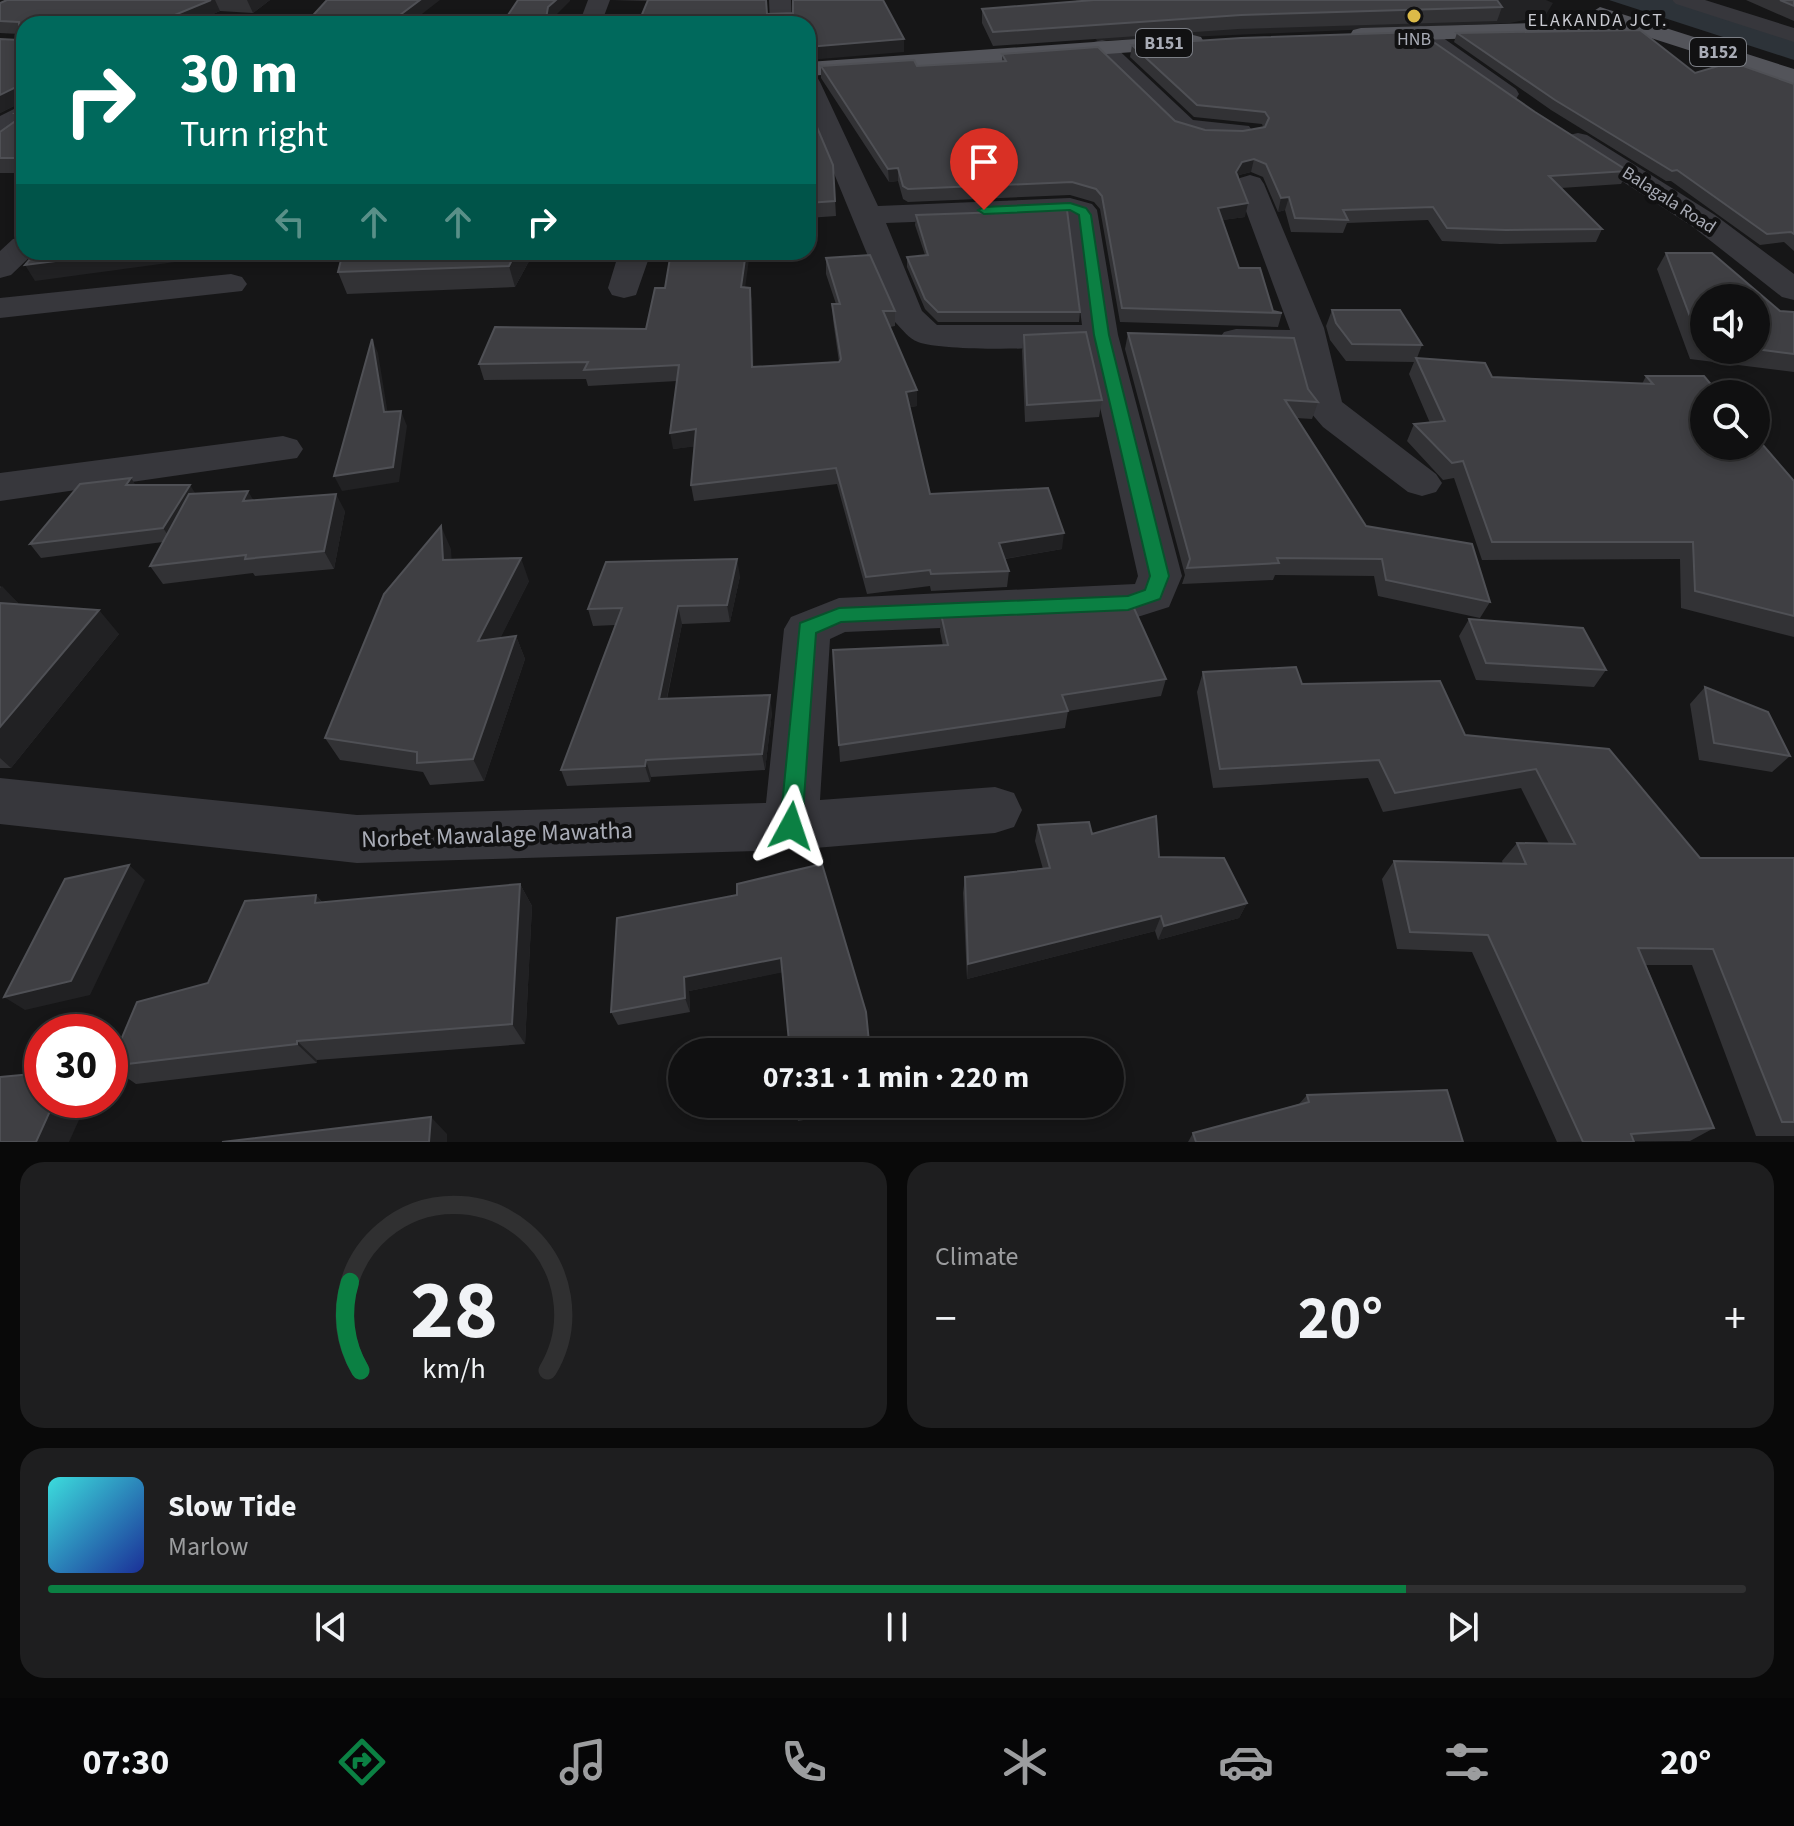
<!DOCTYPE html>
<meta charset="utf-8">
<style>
body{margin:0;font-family:"Source Sans 3",sans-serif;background:#1e1e1f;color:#f1f3f6;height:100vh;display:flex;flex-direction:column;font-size:30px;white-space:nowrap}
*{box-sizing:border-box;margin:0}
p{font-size:26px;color:#9c9d9f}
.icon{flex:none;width:44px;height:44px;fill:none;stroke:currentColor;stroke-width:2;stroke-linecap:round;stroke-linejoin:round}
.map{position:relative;height:1142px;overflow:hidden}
.sheet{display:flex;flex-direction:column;gap:20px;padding:20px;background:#090909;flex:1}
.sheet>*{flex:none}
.hud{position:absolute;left:16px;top:16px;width:800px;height:244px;border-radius:24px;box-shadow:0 4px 12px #0003,0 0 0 2px #303031;background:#00695c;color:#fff;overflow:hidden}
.controls{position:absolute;left:1690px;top:284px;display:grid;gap:16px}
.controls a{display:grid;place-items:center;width:80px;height:80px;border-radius:50%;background:#101011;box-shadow:0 4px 12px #0003,0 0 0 2px #303031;font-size:40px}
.speed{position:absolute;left:24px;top:1014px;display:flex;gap:16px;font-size:40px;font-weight:700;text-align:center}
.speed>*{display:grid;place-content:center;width:104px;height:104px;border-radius:50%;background:#101011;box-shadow:0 4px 12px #0003,0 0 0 2px #303031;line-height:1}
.speed .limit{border:12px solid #d22;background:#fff;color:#111}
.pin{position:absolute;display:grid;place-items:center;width:68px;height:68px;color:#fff;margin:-82px -34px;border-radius:50% 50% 50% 0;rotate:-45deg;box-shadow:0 0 8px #0007}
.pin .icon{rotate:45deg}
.me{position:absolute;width:88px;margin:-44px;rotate:5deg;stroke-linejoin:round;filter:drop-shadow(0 0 6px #0008)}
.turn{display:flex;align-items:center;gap:28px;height:168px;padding:0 32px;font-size:36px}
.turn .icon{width:104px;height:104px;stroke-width:2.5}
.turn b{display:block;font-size:56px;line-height:68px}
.lanes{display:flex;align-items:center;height:76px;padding:0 32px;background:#0003;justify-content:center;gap:40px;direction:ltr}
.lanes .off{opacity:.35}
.big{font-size:60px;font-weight:700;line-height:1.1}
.sheet .widget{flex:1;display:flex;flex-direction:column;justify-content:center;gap:12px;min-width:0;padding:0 28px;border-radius:24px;background:#1e1e1f}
.sheet .dial{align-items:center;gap:0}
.dial svg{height:208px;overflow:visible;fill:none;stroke:#303031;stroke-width:7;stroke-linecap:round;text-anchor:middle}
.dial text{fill:#f1f3f6;stroke:none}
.song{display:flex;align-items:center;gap:24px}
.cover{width:96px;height:96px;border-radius:12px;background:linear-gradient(135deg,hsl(180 70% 55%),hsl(230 70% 35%))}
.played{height:8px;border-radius:4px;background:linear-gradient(90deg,#0b8043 80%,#303031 80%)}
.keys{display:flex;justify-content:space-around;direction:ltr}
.heat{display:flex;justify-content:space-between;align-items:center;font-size:44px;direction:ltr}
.sheet .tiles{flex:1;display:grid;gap:20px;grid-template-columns:1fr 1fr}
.widget:last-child{grid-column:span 2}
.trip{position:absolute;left:668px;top:1038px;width:456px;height:80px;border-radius:40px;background:#101011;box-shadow:0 4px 12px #0003,0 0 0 2px #303031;font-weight:700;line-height:80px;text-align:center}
.menu{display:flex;height:128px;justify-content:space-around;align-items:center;background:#060607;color:#9c9d9f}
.menu .icon{width:56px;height:56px}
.menu .active{color:#0b8043}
.menu b{font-size:36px;color:#f1f3f6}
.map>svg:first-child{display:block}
</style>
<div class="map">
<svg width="1794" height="1142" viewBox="0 0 1794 1142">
<rect width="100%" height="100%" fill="#161617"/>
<!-- built -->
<path fill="#222224" d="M1076,0H1546L1553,3L1545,16L1510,23L1097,41Z"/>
<!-- water -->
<path fill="#2d3339" d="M1609,0H1672L1794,39V60Z"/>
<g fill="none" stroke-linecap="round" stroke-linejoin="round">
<!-- minor -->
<path fill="#37373c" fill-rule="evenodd" d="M588,0H610L601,24H579Z
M769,0H791L792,24H770Z
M1672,0H1705L1794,28V42L1676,4Z
M1421,26L1429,28L1516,89L1519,94L1516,99H1498L1413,38L1410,33L1413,28Z
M1102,40L1110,42L1193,120L1249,126L1253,132L1249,138H1194L1175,132L1094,52L1090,47L1094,42Z
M808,75L817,77L820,82L878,206L1070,198L1092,204L1097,210L1118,335L1182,576L1169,607L1128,620L845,632L830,639L820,800L995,787L1014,793L1022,810L1014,827L995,833L791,850L357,863L0,824V778L357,815L766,803L784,629L791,617L839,598L1135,584L1138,576L1086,345C1054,349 946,352 918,342C909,339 902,329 895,322L808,110ZM1068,216L1082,325H937L922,311L886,223Z
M24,104V124L0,136V116Z
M1578,133L1587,135L1715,215L1794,274V300L1782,297L1693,227L1569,147L1565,141L1569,135Z
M1250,175L1260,178L1264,184L1324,328L1342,402L1436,474L1442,483L1436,492L1422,496L1408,492L1323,427L1311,413L1305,405L1294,351L1224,346L1219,339L1224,332L1236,329L1290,330L1236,184L1240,178Z
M24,237V252H35L11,275L0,278V251L13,239Z
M619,252H651L636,295L624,298L612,295L608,288Z
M231,274L242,277L247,284L242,291L0,318V298Z
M283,436L297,440L303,449L297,458L0,501V473Z"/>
<!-- major -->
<path fill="#53545a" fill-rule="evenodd" d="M1600,7L1794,69V84L1626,30L1604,34L1361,42L1353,40L1350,35L1353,30L1361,28L1598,21L1589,14Z
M1193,35L1201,37L1204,42L1201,47L808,76V62Z"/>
</g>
<!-- wall -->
<path fill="#323235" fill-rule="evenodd" d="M7,0H270L253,13L220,11L190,24H24V173H0V132L18,119V104L0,113L19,40V34L0,33V3Z
M612,0H767V14L904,52L648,1Z
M1746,0H1794V21Z
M1502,7L1497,21L1238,29L993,46L982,23V9Z
M1457,33L1695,73L1794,84V251L1784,242L1760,245L1671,181H1666L1551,110L1454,42Z
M1132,45L1535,112L1628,171L1621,184L1561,188L1602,229L1596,242L1500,244L1442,241L1428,220L1347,223L1343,233L1291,232L1285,210L1278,212L1263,177L1251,172L1239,175L1238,177L1245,217L1222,220L1239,268L1273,311L1282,313L1278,327L1120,322L1100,209L1094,202L1070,195L908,202L903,199L898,181L889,182L821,78V66H917L1002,61V54L1175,121L1205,130L1243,131L1263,127L1262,124L1194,117L1130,57Z
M808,106L833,165L836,216L808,218Z
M916,215L1080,312L1079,322H938L925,309L907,267V257L925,255L915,225Z
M534,252L515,287L347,294L338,272Z
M1666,253H1712L1780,311L1794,312V372L1690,359L1657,269ZM1704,298H1756V350H1704Z
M826,258L895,311V326L890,327L917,406L910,407L930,494L1062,549L1005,559L1009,571L1007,587L931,591L930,586L867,594L837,484L694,501L691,485L695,446L673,449L677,381L588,386L586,379L484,380L479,364L646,329L665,288H750L752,304L753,367L839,362L833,320L832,304H836L826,274Z
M1332,310L1422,345L1417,358L1492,377L1642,384L1646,376L1794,481V637L1681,608L1680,559L1482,560L1454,478L1443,480L1407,441L1414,424L1430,423L1409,374L1414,362L1346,361L1330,340L1326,326Z
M1128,333L1308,389L1318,402L1312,419L1296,418L1366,526L1490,602L1480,618L1378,596L1374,576L1275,575L1273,580L1182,584L1185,575L1125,349Z
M1024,335L1102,400L1099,417L1025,422L1022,351Z
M131,478L135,485L196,494L345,511L334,569L255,576L253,573L163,584L150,566L163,542L41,558L30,544Z
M451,549V560L529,581L500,638L516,636L525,659L484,781L430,785L423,772L340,760L325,738Z
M740,576L730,622L682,624L667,699L772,712L765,770L651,777L650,782L567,786L561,770L615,625L593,626L588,609Z
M0,586L18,603L16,604L119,634L11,768H0Z
M941,614L1166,679L1161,696L1068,711L1065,728L840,762L839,745L943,646L940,631Z
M1469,619L1606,670L1594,687L1476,680L1459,636Z
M1203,672L1302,684L1465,735L1609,749L1700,858H1794V1136H1756L1692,965H1646L1714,1128L1690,1141L1557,1142L1472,952L1397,949L1382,879L1394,861L1503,864L1502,861L1517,843L1549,844L1521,788L1383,812L1368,778L1213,788L1197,692Z
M1705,687L1790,756L1772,772L1699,760L1690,704Z
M1038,825L1092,834L1159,857L1247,903L1239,918L1158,940L1155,931L967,979L963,893L965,877L1043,869L1035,841Z
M520,884L532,906L525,1044L317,1060V1063L136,1084L110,1066L208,983L316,895L323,903Z
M737,895L782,972L689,991L690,1012L618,1025L611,1012Z
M1307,1095L1463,1142H1188L1193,1133L1299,1104Z
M795,1104H875V1107L798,1121Z"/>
<!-- shaded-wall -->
<path fill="#212123" d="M211,0H215L220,11L190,24H153Z
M247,0H270L253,13Z
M420,0H440L409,24H388Z
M556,0H570V1L551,20L550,24H545L548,7Z
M904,39V52L808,60V47Z
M16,87L24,101L0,113V95Z
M15,113H24V128Z
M1254,159L1251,172L1239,175L1233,185L1236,172L1242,162Z
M898,168V181L889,182L888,169Z
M1289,197L1285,210L1278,212L1281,198Z
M1248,203L1245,217L1215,221L1218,208Z
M126,252H192L190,260L35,281L25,265Z
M516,252H534L515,287L509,266Z
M746,252H750L743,303L741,287Z
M750,288L752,304L754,383L752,367Z
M372,339L378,353L390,427L384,412Z
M917,390V406L906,408V392Z
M401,411L407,426L399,482L342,491L334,476Z
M696,429L699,446L673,449L670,433Z
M131,478L140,492L126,485Z
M190,485L199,499L172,541L163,528Z
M248,491L258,508L243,501Z
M336,494L345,511L334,569L324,551Z
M441,526L451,549L453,583L443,560Z
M1064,533L1062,549L997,560L999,543Z
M521,558L529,581L488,663L478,641Z
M737,559L740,576L730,622L727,605Z
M2,586L18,603L0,622V588Z
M678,606L682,624L663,716L659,699Z
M99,610L119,634L11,768L0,758V727Z
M516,636L525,659L484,781L473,759Z
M770,695L772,712L765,770L762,754Z
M646,760L651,777L650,782L645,766Z
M129,865L145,880L90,995L25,1010L4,997Z
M520,884L532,906L525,1044L512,1024Z
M316,895L334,917L315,903Z
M1247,903L1239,918L1158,940L1164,926Z
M1161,916L1155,931L967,979L968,964Z
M781,958L784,972L689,991L690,1012L685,998L684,977Z
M297,1041L317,1060V1063L297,1044Z
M55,1100H88L69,1142H36Z
M431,1117L447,1134V1142H429Z"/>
<!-- building -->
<path fill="#3f3f43" stroke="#4f5055" stroke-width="2" d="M7,0H211L153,24H24V78L16,81H24V113H15L19,110L16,87L0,95V39L19,40V22L0,21V3Z
M327,0H420L388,24H305Z
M518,0H556L548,7L545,24H502Z
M648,0H766L767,14L793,13V0H883L904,39L808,47V24H638Z
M1094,0H1497L1502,7L1241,15L993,32L982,9Z
M1780,0H1794V6Z
M1640,30L1695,73L1732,62L1794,84V234L1791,232L1767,234L1677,170L1672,171L1555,100L1457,33Z
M1419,32L1535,112L1628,171L1549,176L1602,229L1506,230L1447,228L1433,207L1343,210L1348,220L1295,218L1289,197L1281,198L1266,164L1254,159L1242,162L1236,172L1248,203L1218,208L1239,268H1260L1273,311L1282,313L1122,308L1102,196L1096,189L1072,182L908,189L903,186L898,168L888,169L821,66L914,60L917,66L1006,61L1002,54L1098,47L1175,121L1205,130L1243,131L1265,127L1269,118L1265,112L1197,105L1132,45L1241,38Z
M808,106L833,165L835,201L808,203Z
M24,115V158H0V132Z
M1067,210L1080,312H938L925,299L907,257L928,255L916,215Z
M36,252H126L25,265Z
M343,252H516L509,266L338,272Z
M671,252H746L741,287L750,288L752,367L839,362L841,359L832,304H840L826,258L870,255L895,311H883L917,390L906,392L930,494L1048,488L1064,533L999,543L1009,571L931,574L930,570L866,577L836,468L691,485L696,429L670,433L679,365L584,370L588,362L479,364L495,327L646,329L655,288H665Z
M1666,253H1712L1780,311L1794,312V354L1756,349V298H1704V343H1700Z
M1332,310H1400L1422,345L1352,344L1336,323Z
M1086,332L1102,400L1027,405L1024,335Z
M1128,333L1294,338L1308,389L1318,402L1285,400L1366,526L1472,544L1490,602L1386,580L1382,559L1277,558L1279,563L1187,568L1190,559Z
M372,339L384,412L401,411L393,467L334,476Z
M1416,358L1485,363L1492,377L1653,384L1646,376H1704L1719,394H1704V446H1756V437L1794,481V616L1695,591L1693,542H1492L1463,461L1452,463L1414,424L1445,421Z
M131,478L126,485H190L163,528L30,544L80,484Z
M248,491L243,501L336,494L324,551L245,559L246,555L150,566L189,494Z
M441,526L443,560L521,558L478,641L516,636L473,759L417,763V752L325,738L384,594Z
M737,559L727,605L678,606L659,699L770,695L762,754L646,760L645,766L561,770L622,608L588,609L606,562Z
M0,603L99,610L0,727Z
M1133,606L1166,679L1062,695L1068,711L839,745L833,650L948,645L941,614Z
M1469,619L1583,628L1606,670L1486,663Z
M1296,667L1302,684L1440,681L1465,735L1609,749L1700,858H1794V1122H1782L1713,949L1638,948L1714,1128L1631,1134L1634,1142H1583L1488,935L1410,932L1394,861L1526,864L1517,843L1575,844L1536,769L1395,793L1379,760L1220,769L1203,672Z
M1705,687L1768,712L1790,756L1714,743Z
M1156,816L1159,857L1224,858L1247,903L1164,926L1161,916L968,964L965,877L1050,868L1038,825L1089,822L1092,834Z
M822,864L866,1012L870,1052H790L781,958L684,977L685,998L611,1012L617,918L737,895V884Z
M129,865L71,981L4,997L65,879Z
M520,884L512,1024L297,1041V1044L110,1066L137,1002L208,983L245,901L316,895L315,903Z
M42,1073V1100H55L36,1142H0V1077Z
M1447,1090L1463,1142H1196L1193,1133L1309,1102L1307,1095Z
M795,1104H823L795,1109Z
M431,1117L429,1142H222Z"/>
<!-- route -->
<path fill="#0b8043" stroke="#07532c" stroke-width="2" d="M1070,203L1086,208L1091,215L1109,335L1169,576L1160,599L1128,610L841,622L816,633L802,826L799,833L791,836L783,833L780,826L800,623L839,608L1128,596L1145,590L1150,576L1094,335L1079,215L1070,210L984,214L978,210L984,207Z"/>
<!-- markers -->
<circle fill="#dcba48" stroke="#111112" stroke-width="3" cx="1414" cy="16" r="8"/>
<g text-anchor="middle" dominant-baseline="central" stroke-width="8" stroke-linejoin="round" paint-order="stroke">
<!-- far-neighbourhood labels -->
<g font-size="18" letter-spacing="2" fill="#cacbd2" stroke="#111112">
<text x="1598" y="20">ELAKANDA JCT.</text>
</g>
<!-- far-poi labels -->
<g font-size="18" fill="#a9acb6" stroke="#111112">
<text x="1414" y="39">HNB</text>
</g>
<!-- shield labels -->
<g fill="#111112" stroke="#7b7e85" stroke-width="2">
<rect x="1136" y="29" width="56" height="28" rx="6"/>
<rect x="1690" y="38" width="56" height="28" rx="6"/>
</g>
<g font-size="18" font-weight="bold" fill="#a9acb6">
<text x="1164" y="43">B151</text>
<text x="1718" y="52">B152</text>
</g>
<!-- far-street labels -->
<g font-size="18" fill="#a9acb6" stroke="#111112">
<text transform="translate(1669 200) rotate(33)">Balagala Road</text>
</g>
<!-- near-street labels -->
<g font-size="24" fill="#a9acb6" stroke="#111112">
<text transform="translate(497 835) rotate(-2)">Norbet Mawalage Mawatha</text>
</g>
</g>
</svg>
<div class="controls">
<a><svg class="icon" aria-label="sound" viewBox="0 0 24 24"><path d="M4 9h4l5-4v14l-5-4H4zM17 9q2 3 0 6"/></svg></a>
<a><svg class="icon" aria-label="search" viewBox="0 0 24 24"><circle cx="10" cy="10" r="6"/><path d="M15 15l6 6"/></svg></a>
</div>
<div class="speed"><div class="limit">30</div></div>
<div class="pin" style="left:984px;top:210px;background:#d93025"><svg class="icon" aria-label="arrive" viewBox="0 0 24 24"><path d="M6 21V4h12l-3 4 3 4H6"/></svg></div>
<svg class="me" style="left:791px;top:826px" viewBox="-20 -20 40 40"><path d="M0-17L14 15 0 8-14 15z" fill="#0b8043" stroke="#fff" stroke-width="4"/></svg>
<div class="trip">07:31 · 1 min · 220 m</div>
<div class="hud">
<div class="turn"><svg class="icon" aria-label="right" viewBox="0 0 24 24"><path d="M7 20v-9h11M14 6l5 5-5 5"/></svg><div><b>30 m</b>Turn right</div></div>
<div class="lanes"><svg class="icon off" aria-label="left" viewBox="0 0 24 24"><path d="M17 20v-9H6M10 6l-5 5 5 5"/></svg><svg class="icon off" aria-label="ahead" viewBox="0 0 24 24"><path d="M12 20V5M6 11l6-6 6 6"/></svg><svg class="icon off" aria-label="ahead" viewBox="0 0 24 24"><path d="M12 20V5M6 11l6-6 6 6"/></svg><svg class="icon" aria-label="right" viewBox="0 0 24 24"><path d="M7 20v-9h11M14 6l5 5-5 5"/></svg></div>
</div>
</div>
<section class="sheet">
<div class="tiles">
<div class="widget dial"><svg viewBox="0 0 100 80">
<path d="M14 69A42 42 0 1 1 86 69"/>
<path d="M14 69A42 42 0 0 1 10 35" stroke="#0b8043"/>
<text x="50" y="56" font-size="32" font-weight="700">28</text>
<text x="50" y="72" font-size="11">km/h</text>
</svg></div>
<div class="widget"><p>Climate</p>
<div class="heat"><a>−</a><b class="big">20°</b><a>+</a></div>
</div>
<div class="widget">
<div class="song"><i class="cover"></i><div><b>Slow Tide</b><p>Marlow</p></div></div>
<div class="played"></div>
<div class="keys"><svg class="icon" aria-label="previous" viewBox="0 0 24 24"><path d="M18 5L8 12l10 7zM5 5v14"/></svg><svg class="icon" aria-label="pause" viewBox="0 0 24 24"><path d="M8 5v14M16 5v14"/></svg><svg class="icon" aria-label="next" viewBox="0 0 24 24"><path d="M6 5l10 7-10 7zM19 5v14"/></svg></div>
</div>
</div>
</section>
<nav class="menu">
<b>07:30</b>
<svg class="icon active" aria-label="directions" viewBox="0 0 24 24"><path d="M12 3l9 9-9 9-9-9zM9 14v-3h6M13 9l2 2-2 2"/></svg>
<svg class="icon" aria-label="music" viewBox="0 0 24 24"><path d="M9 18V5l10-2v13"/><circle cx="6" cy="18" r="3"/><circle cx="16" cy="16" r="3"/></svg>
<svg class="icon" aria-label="phone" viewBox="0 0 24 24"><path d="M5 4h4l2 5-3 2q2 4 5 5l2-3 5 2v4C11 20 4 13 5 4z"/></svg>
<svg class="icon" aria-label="climate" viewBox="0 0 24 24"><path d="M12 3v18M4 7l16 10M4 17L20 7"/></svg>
<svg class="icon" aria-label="car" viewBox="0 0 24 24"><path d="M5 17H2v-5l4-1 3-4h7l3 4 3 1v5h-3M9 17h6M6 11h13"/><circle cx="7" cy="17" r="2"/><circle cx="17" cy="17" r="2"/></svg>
<svg class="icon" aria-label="filters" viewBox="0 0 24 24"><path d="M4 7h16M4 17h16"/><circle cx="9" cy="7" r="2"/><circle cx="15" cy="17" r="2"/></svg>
<b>20°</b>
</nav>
